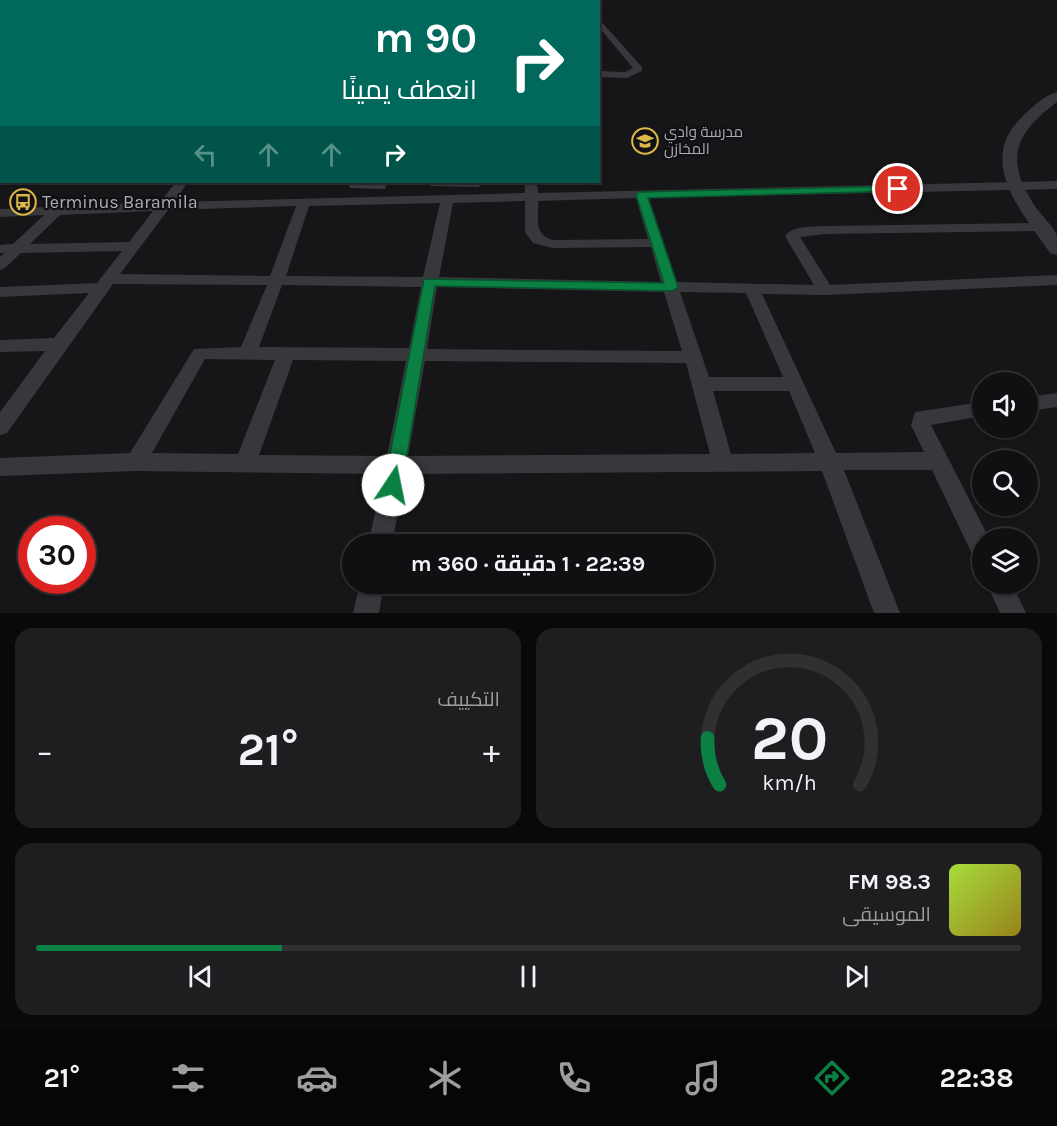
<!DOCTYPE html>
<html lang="ar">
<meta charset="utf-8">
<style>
body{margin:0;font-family:Karla,Cairo,sans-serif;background:#1e1e20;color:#f1f3f6;direction:rtl;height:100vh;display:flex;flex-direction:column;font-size:22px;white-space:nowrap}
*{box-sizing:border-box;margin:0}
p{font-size:20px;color:#9c9d9f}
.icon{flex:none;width:33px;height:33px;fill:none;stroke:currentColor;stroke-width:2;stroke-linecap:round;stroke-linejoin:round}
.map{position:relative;height:613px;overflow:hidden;direction:ltr}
.sheet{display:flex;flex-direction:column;gap:15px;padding:15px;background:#09090a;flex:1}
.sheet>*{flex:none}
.hud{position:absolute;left:0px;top:0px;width:600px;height:183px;box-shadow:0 2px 4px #0004,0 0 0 2px #303032;direction:rtl;background:#00695c;color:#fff;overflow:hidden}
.controls{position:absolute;left:972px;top:372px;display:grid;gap:12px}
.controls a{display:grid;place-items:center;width:66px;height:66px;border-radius:50%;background:#101012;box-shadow:0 2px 4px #0004,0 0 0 2px #303032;font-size:30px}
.speed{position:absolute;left:18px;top:516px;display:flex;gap:12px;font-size:30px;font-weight:700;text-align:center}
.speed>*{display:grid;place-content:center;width:78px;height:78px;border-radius:50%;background:#101012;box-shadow:0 2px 4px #0004,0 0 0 2px #303032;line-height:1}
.speed .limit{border:9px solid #d22;background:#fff;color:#111}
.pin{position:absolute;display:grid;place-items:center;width:51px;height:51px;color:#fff;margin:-26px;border:3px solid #fff;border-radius:50%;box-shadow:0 2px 6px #0007}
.me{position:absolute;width:66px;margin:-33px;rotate:11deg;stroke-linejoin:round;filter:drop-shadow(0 0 4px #0008)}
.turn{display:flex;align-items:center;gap:21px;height:126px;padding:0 24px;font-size:27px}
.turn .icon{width:78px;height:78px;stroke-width:2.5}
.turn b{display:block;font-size:42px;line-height:51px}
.lanes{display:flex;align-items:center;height:57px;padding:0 24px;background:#0003;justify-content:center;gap:30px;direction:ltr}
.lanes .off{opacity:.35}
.big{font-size:45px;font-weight:700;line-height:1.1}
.sheet .widget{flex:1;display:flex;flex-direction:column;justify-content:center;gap:9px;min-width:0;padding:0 21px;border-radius:18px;background:#1e1e20}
.sheet .dial{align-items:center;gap:0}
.dial svg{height:156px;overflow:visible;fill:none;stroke:#303032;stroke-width:7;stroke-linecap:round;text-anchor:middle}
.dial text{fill:#f1f3f6;stroke:none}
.song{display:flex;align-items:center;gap:18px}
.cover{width:72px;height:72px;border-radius:9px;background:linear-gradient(135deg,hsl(80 70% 55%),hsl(50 70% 35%))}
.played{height:6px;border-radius:3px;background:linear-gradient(90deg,#0b8043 25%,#303032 25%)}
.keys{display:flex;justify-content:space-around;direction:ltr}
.heat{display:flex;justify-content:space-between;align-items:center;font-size:33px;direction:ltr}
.sheet .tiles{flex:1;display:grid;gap:15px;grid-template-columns:1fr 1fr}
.widget:last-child{grid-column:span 2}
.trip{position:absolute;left:342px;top:534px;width:372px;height:60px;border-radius:30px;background:#101012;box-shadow:0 2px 4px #0004,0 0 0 2px #303032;font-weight:700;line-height:60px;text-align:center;direction:rtl}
.menu{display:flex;height:96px;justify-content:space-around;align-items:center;background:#060607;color:#9c9d9f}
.menu .icon{width:42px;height:42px}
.menu .active{color:#0b8043}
.menu b{font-size:27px;color:#f1f3f6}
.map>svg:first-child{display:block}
</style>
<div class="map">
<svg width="1057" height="613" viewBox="0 0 1057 613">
<rect width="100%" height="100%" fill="#161618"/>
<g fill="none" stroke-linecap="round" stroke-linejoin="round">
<!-- minor -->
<path fill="#38383c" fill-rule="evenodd" d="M185,0H193L184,2Z
M345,0H353V2H345Z
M598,18L642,67V71L627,78L598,77V71L625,72L633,68L598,26Z
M0,39H2V45H0Z
M0,74H2V80H0Z
M0,119H2V125H0Z
M1057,181V189L649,198L677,282L814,285L785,236C793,225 812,227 825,226L1042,223L1049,227L1042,231L825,234L800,237L830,285L1057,275V285L825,295L762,294L836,453L924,452L911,425L915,412L982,402V416L931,425L989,538H982V561L974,558L932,470H844L900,613H874L822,471L405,474L392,544H368L384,474L136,471L0,476V458L130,453L194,349L241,347L267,285L113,284L7,433L0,435V412L45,351L0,352V340L54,338L89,293L0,297V287L97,283L122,251L21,253L5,268L0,270V257L4,253H0V245L13,244L44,215L0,217V209L160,202L176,182H188L174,202L525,193V182H537L538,193ZM636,198L648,239L553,240C533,234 539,219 538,201ZM525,201V232L533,243L553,248L651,247L661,282L439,277L453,203ZM440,203L423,277L286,276L309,206ZM296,206L270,276L120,274L168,210ZM153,211L129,242L30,244L60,215ZM282,285L421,287L409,348L259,347ZM437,287L664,292L682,351L427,349ZM680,292L746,293L783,377H709ZM205,359L275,360L238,454L152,453ZM293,360L406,361L387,456L259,455ZM425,361L686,363L710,454L408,456ZM713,391H789L815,453L731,454Z
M1057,393V407L1028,411V397Z
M360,584H384L379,613H353Z
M987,584H1012L1026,613H1000Z"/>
<!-- tertiary -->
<path fill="#38383c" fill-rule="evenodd" d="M491,0H535L490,2Z
M0,17H2V23H0Z
M1057,92V102C1013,135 1004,161 1037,209C1043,217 1054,227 1057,236C1057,241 1057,249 1057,255L1050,253C1022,212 975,161 1023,116C1032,107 1045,95 1057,92Z"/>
</g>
<!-- wall -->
<path fill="#3b3c40" d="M348,182H481L479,187L430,186L428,182L387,184L385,189L350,188Z"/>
<!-- shaded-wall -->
<path fill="#303134" d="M384,182H387V184L385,189Z"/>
<!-- route -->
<path fill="#0b8043" stroke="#07532c" stroke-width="1.5" d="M898,186L902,187V191L648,198L678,287L672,291L435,286L402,485L399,490L393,492L387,490L384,485L424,279L664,283L636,195L638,192Z"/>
<!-- icons -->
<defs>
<g id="school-ring" transform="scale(1.35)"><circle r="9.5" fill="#111113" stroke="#ddb849" stroke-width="1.5"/><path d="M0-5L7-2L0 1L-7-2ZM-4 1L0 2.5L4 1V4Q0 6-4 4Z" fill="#ddb849"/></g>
<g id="bus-ring" transform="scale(1.35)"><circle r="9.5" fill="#111113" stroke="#ddb849" stroke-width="1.5"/><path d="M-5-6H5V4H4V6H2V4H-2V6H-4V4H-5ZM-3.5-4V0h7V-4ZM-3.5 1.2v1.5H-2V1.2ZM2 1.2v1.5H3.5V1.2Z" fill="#ddb849"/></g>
</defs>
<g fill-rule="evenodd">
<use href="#school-ring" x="645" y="141"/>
<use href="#bus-ring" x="23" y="202"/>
</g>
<g text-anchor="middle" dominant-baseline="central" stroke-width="4.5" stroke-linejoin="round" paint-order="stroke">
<!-- far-poi labels -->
<g font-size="15" fill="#aaacb6" stroke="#111113" text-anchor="start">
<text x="664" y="132">مدرسة وادي<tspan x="664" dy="17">المخازن</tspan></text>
</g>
<!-- poi labels -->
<g font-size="18" fill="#aaacb6" stroke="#111113" text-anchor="start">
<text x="42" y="202">Terminus Baramila</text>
</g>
</g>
</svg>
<div class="controls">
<a><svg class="icon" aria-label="sound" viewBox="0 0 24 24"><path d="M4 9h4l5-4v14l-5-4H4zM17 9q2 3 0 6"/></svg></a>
<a><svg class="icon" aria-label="search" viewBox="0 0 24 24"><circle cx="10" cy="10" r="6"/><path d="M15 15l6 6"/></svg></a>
<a><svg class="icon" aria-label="layers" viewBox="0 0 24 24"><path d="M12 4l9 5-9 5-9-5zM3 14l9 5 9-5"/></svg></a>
</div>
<div class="speed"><div class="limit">30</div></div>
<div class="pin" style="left:898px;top:189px;background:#d93025"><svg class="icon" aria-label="arrive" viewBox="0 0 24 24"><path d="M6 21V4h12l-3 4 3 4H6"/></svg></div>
<svg class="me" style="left:393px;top:485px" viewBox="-20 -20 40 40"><circle r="19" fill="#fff"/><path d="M0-13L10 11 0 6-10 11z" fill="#0b8043"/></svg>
<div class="trip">22:39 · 1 دقيقة · 360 m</div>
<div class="hud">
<div class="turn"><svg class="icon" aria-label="right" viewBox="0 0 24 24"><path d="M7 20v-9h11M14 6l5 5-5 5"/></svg><div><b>90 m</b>انعطف يمينًا</div></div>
<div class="lanes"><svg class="icon off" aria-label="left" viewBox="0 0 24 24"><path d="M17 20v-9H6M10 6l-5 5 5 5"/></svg><svg class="icon off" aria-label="ahead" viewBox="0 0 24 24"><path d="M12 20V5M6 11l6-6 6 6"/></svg><svg class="icon off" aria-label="ahead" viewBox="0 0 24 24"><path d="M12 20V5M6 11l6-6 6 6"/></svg><svg class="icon" aria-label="right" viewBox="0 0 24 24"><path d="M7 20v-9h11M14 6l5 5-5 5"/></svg></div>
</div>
</div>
<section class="sheet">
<div class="tiles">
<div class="widget dial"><svg viewBox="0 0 100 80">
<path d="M14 69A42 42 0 1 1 86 69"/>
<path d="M14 69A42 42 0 0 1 8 45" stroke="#0b8043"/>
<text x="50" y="56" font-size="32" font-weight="700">20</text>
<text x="50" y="72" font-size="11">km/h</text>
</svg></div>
<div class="widget"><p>التكييف</p>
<div class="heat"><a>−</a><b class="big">21°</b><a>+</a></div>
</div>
<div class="widget">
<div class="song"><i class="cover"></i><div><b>98.3 FM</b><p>الموسيقى</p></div></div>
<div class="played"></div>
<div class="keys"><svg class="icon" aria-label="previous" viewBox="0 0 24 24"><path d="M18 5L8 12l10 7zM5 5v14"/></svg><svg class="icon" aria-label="pause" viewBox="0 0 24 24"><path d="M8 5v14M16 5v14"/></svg><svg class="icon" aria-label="next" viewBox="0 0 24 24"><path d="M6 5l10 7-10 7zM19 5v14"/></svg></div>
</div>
</div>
</section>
<nav class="menu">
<b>22:38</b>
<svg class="icon active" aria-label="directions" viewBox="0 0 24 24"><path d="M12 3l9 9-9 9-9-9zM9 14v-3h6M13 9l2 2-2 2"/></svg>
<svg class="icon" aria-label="music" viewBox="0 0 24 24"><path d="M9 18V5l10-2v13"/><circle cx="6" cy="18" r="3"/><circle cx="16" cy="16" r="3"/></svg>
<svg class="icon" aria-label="phone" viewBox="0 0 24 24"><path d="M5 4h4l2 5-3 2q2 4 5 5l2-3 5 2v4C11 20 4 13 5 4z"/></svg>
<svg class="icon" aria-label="climate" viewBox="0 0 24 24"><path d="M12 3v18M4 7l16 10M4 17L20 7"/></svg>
<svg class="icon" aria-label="car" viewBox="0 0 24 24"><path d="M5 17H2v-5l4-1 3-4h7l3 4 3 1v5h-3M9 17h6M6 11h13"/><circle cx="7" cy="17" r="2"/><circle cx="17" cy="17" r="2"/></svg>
<svg class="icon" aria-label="filters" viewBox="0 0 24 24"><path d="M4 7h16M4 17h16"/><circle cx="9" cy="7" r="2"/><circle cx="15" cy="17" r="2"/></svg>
<b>21°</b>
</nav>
